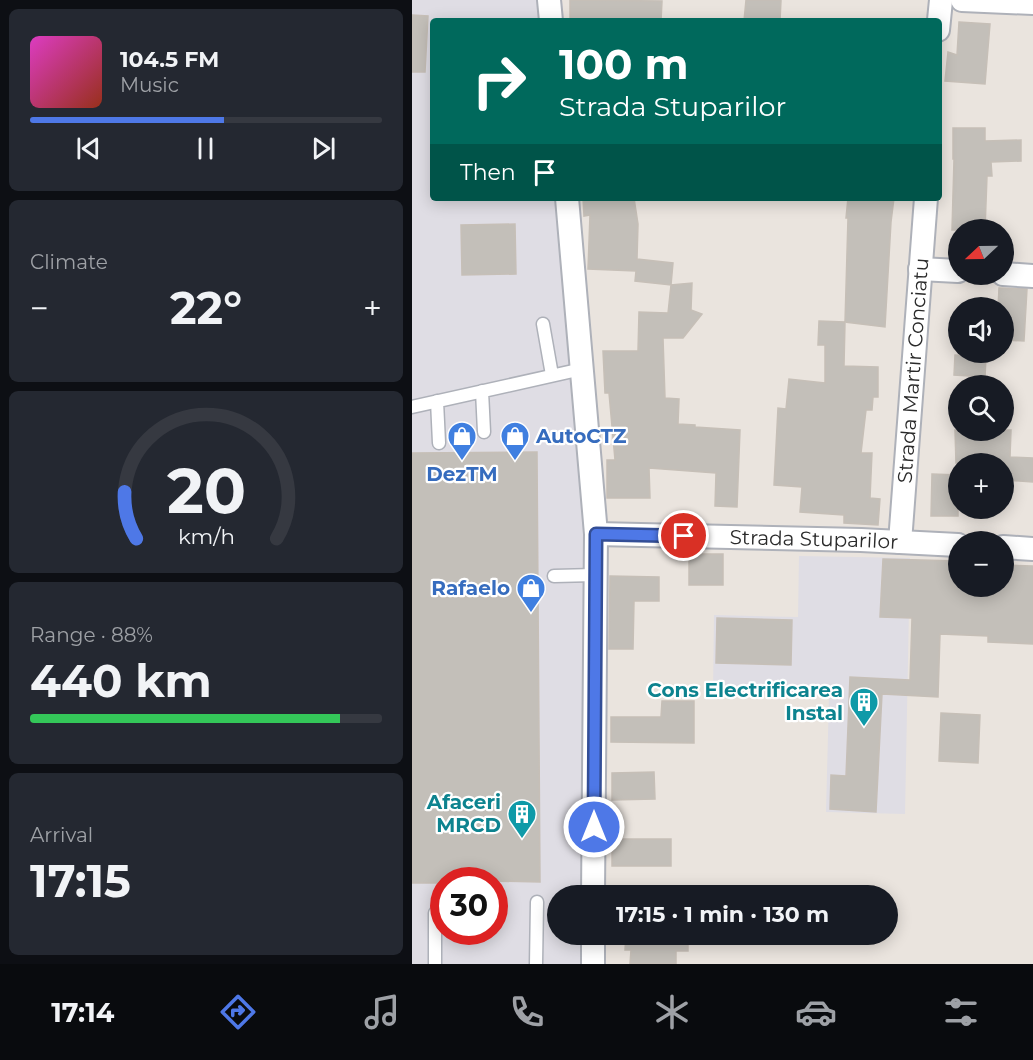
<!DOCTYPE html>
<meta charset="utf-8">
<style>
body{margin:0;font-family:Montserrat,sans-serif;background:#242831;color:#f1f3f6;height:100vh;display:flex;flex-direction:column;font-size:22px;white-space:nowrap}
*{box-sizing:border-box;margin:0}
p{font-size:20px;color:#9ea1a6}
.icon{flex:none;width:33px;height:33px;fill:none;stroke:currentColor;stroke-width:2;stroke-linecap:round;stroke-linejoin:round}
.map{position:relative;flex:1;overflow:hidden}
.side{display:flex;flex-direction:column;gap:9px;padding:9px;background:#0d0f14;width:412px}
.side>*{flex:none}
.guide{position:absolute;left:18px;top:18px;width:512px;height:183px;border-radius:6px;box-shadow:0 3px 15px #0003;background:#00695c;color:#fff;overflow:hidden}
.needle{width:39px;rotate:248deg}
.fabs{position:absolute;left:536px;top:219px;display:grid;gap:12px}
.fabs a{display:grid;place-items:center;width:66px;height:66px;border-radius:50%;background:#171b24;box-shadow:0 3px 15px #0003;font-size:30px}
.speed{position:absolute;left:18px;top:867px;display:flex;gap:12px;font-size:30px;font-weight:700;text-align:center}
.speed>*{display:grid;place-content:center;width:78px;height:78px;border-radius:50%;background:#171b24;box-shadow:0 3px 15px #0003;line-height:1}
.speed .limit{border:9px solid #d22;background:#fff;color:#111}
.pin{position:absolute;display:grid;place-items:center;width:51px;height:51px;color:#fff;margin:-26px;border:3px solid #fff;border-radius:50%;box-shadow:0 2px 6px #0007}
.me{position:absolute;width:66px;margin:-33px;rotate:0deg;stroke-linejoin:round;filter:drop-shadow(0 0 4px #0008)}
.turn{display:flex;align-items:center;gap:21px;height:126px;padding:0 30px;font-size:27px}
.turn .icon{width:78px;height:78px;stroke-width:2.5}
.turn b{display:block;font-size:42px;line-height:51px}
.then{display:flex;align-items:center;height:57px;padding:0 30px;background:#0003;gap:12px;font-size:22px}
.big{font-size:45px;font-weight:700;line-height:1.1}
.side .widget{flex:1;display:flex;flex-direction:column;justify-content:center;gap:9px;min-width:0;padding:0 21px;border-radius:9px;background:#242831}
.side .dial{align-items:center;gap:0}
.dial svg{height:156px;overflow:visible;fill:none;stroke:#363941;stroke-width:7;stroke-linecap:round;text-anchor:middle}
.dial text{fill:#f1f3f6;stroke:none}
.song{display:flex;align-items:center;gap:18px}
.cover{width:72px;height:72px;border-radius:9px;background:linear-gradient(135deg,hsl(310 70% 55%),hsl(10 70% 35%))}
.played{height:6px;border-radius:3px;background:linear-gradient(90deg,#4e78e7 55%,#363941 55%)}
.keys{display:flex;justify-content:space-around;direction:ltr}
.heat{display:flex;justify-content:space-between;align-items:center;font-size:33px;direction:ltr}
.charge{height:9px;border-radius:4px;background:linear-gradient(90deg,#34c759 88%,#363941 0)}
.trip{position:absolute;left:135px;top:885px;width:351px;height:60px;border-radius:30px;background:#171b24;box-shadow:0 3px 15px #0003;font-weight:700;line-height:60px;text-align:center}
.tab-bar{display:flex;height:96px;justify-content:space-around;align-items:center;background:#090b0e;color:#9ea1a6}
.tab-bar .icon{width:42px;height:42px}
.tab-bar .current{color:#4e78e7}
.tab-bar b{font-size:27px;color:#f1f3f6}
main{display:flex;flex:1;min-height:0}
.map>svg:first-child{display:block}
</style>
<main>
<section class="side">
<div class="widget">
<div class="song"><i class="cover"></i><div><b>104.5 FM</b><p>Music</p></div></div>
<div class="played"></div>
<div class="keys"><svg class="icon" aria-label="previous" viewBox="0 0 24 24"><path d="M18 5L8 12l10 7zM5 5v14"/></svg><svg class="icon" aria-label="pause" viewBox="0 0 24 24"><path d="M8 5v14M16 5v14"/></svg><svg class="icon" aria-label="next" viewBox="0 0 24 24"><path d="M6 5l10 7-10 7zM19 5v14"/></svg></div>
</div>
<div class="widget"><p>Climate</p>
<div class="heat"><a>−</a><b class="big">22°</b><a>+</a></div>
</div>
<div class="widget dial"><svg viewBox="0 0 100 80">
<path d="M14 69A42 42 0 1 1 86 69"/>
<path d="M14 69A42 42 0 0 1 8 45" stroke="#4e78e7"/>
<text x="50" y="56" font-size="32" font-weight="700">20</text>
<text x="50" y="72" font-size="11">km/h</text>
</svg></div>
<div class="widget"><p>Range · 88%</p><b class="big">440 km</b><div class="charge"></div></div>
<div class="widget"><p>Arrival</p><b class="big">17:15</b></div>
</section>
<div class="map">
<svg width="621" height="964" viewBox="0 0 621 964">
<rect width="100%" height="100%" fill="#eae4de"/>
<!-- industrial -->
<path fill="#dfdde4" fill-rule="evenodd" d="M0,0H150L152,21H21V198H163L184,534L182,895L146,896V934L181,935V964H0ZM32,880H82V932H32Z
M387,556L498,558L493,814L414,812L417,696L301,693L302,615L386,617Z"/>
<!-- building -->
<path fill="#c3bfb9" stroke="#c6bfb7" stroke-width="1.5" d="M158,0L250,1L249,21H158Z
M334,0H369L368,21H332Z
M0,15L16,16L13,72H0Z
M547,22L578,24L573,84L533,81L536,52L545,55Z
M541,128H573V141L609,140V161L579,162L580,176H575L573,230H540L542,159H541Z
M171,198H222L226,224L225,259L261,263L259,285L223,281L224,271L176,269L178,215L172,216Z
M436,198H482L479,222L473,327L433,322L436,218H434Z
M103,224L104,274L50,275L49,225Z
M280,283L279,310L290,314L271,338H251L253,398L267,399L266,424L283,425V427L328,430L325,507L303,506L304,473L237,468L238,498H195V460H203L197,393H193L191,351H226L227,312L256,313L259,285Z
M587,288L615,289L612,341L591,340V308H586Z
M407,321L433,322L432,366L466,367V397H461L460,410H454L449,453H460L458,498L468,499L466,525L432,523V515L388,512L390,487L362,485L366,408L374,409L377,379L413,383V345H406Z
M543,355L574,357L573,377L542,375Z
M543,430H599L598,457L621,458V482L594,480V464L544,463Z
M125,452L128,882L32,880V883H0V453Z
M520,474L546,475V516H519Z
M277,554H311V585H277Z
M471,559L546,561V586H591V565L621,566V644L576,642V636L528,634L526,697L470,694L464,812L418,809L419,775L434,776L438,677L498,680L500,618L468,617Z
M198,576L247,577V601H222L221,649H197Z
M305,618L380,620L379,665L304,663Z
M250,701H282V743L199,742V717H249Z
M529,713L568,715L566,763L527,761Z
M242,772L243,799L200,800V773Z
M200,839H259V866H200Z
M214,934H276V951H264V964H218L219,950H213Z"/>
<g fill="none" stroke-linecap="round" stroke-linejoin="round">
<!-- service casing -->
<g stroke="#aeb1b9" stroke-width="15">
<path id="service" d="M131,324L140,375
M70,391L72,432
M25,401L27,443
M0,407L170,369
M142,576L183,575
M23,913V964
M124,964L125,902"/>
</g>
<!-- minor casing -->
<g stroke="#aeb1b9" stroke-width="26">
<g id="minor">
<path d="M137,0L139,21"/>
<path d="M550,0L621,3"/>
<path d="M526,30L529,0"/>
<path d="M155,198L184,534L181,896"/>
<path d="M508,269L546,271"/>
<path d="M591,274L621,276"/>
<path id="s1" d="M184,534L449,540L546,545"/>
<path id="s2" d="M488,542L514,198"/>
<path d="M591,547L621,549"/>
<path d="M181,964V934"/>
</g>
</g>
<!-- service -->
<use href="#service" stroke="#fff" stroke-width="12"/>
<!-- minor -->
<use href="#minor" stroke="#fff" stroke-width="22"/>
</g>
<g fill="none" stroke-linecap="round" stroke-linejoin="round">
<!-- route casing -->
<g stroke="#334e96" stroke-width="15">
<path id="route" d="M182,827L184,534L272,536"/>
</g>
<!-- route -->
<use href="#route" stroke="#4e78e7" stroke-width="10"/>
</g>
<!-- icons -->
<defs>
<g id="shop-pin" transform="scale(1.5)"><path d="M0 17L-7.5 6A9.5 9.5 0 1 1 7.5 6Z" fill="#3f7fe0" stroke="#fff"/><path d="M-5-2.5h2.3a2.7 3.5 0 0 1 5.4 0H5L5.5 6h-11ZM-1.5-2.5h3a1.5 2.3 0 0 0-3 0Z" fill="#fff"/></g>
<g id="building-pin" transform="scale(1.5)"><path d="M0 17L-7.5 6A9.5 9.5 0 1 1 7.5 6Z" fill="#0f9aa8" stroke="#fff"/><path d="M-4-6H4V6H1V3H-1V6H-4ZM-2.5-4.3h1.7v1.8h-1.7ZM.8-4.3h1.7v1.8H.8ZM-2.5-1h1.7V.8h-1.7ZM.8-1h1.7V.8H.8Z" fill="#fff"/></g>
</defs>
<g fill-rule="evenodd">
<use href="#shop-pin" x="50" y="436"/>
<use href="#shop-pin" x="103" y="436"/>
<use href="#shop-pin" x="119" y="588"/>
<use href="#building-pin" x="452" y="702"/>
<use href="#building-pin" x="110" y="814"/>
</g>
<g text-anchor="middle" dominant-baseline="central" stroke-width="4.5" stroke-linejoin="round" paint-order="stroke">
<!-- street labels -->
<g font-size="20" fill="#2a2a2a" stroke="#fff">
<text stroke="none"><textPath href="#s2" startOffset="172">Strada Martir Conciatu</textPath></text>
<text stroke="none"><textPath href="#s1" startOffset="218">Strada Stuparilor</textPath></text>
</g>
<!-- shop labels -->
<g font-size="20" font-weight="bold" fill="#366cbe" stroke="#fff" text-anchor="start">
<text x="124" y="436">AutoCTZ</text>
<text x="50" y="474" text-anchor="middle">DezTM</text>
<text x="98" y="588" text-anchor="end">Rafaelo</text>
</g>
<!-- culture labels -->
<g font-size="20" font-weight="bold" fill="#0d838f" stroke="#fff" text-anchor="end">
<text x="431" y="690">Cons Electrificarea<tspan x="431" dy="23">Instal</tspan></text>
<text x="89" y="802">Afaceri<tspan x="89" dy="23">MRCD</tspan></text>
</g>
</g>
</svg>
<div class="fabs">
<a><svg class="needle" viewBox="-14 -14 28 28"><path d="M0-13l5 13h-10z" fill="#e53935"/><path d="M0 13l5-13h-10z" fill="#9ea1a6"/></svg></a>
<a><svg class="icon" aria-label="sound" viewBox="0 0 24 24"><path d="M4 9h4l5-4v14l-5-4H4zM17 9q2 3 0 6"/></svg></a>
<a><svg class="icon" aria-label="search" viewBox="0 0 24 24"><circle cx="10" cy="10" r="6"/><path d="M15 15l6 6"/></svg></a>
<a>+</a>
<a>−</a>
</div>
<div class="speed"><div class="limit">30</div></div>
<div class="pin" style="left:272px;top:536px;background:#d93025"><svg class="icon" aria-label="arrive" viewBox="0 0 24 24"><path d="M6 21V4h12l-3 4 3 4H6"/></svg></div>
<svg class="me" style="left:182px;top:827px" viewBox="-20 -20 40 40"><circle r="17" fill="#4e78e7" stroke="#fff" stroke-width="3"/><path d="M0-11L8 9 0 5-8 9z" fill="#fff"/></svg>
<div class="trip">17:15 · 1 min · 130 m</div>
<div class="guide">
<div class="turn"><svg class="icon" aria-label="right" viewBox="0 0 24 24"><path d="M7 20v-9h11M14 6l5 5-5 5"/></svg><div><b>100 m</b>Strada Stuparilor</div></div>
<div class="then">Then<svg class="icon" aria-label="arrive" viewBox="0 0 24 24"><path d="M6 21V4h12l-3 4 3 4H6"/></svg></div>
</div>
</div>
</main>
<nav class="tab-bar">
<b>17:14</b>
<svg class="icon current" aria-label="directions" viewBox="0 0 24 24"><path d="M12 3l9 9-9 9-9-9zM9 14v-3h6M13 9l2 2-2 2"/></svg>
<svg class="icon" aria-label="music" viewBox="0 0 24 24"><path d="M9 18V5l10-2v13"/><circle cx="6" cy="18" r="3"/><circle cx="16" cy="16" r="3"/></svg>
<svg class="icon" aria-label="phone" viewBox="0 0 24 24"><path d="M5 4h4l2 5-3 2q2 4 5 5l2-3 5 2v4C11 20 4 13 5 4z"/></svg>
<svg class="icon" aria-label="climate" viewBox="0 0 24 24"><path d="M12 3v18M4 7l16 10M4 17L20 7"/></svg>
<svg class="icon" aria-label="car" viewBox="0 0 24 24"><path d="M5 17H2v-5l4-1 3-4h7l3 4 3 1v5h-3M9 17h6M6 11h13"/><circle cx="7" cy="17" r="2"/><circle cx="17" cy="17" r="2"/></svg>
<svg class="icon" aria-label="filters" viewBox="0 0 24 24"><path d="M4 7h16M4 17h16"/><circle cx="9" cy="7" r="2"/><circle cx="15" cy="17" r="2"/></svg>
</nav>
